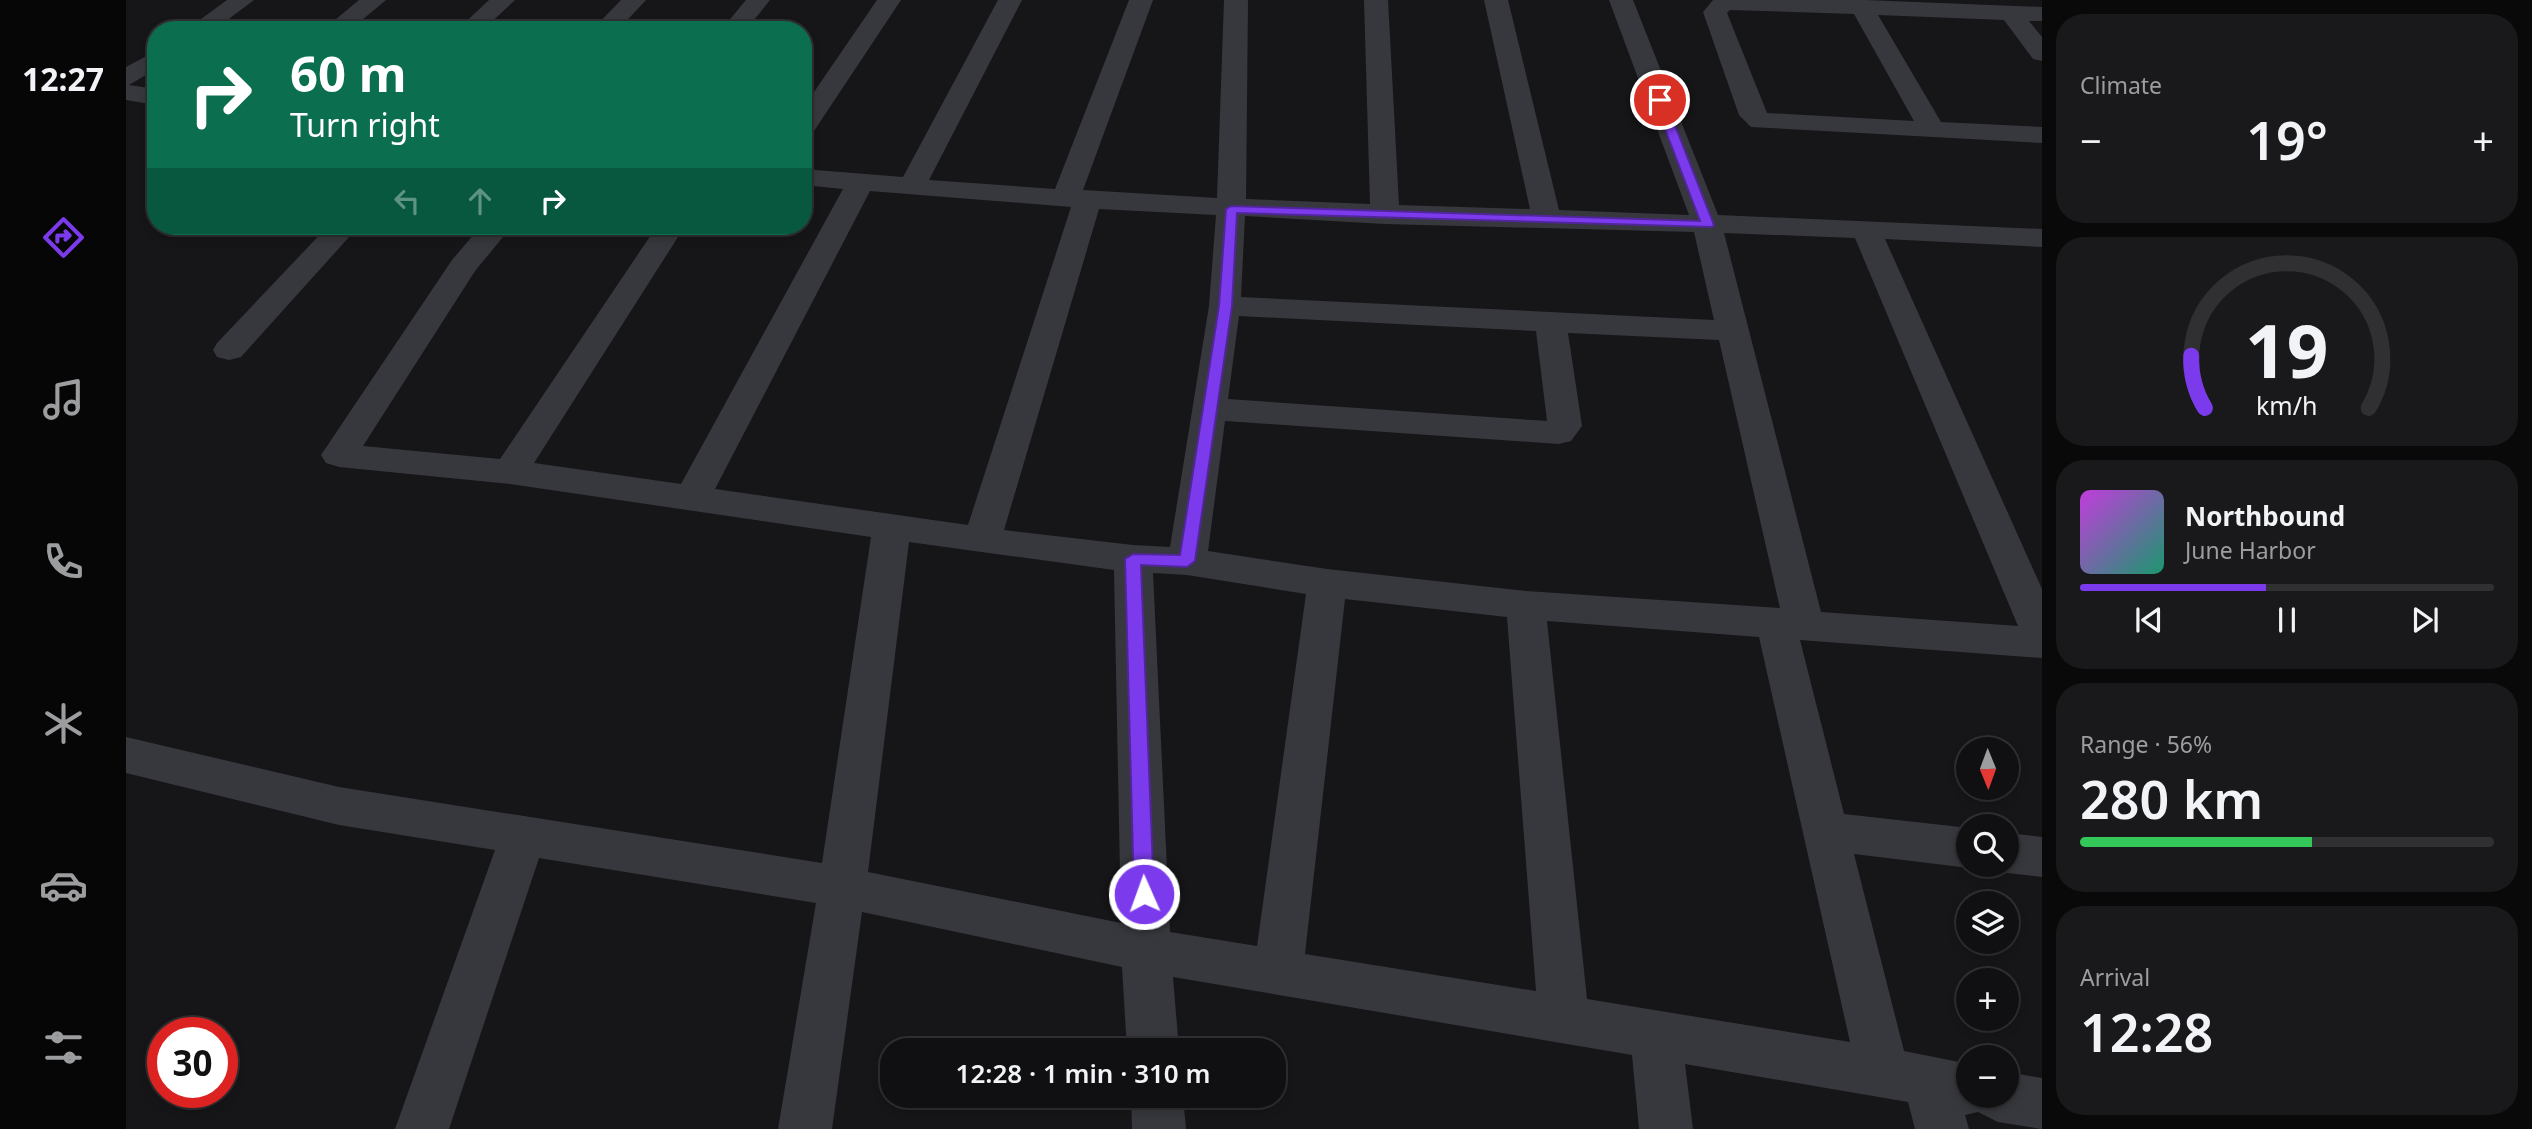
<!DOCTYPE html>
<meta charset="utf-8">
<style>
body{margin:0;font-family:"Noto Sans",sans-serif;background:#19191b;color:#f1f3f6;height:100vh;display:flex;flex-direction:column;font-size:26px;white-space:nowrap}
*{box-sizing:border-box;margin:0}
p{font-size:23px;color:#9c9d9f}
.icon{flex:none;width:38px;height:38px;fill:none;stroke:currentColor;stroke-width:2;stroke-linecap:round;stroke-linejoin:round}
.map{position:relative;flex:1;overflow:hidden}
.drawer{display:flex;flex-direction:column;gap:14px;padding:14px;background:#09090a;width:490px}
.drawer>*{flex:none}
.guide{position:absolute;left:21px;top:21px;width:665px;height:214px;border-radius:28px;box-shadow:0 4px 10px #0003,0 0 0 2px #303032;background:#0b6e4f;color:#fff;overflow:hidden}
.needle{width:46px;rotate:179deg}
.buttons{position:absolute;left:1830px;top:737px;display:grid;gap:14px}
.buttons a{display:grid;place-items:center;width:63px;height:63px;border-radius:50%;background:#101012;box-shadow:0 4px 10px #0003,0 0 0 2px #303032;font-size:35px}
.speed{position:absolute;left:21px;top:1017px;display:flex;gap:14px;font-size:35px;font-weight:700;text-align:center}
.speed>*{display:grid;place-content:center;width:91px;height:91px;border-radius:50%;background:#101012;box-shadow:0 4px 10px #0003,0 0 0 2px #303032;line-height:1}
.speed .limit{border:10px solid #d22;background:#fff;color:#111}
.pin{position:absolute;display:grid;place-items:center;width:60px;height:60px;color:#fff;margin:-30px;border:4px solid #fff;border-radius:50%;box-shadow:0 2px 7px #0007}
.me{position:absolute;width:77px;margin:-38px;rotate:358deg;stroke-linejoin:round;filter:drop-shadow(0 0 5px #0008)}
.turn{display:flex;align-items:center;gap:24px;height:147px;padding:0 28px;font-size:32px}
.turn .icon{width:91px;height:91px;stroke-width:2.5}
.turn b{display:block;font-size:49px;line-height:60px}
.lanes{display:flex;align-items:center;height:66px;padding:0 28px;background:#0003;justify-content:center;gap:35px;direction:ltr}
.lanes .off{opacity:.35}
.big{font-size:52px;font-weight:600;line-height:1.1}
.drawer .card{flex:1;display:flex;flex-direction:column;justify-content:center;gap:10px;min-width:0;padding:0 24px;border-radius:28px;background:#19191b}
.drawer .dial{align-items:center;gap:0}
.dial svg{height:182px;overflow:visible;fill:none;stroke:#303032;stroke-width:7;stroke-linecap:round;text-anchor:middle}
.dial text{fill:#f1f3f6;stroke:none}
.song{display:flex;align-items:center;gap:21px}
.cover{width:84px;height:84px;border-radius:10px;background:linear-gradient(135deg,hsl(290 70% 55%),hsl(160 70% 35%))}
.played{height:7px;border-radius:4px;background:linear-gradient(90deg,#7c3aed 45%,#303032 45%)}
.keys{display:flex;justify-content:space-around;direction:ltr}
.heat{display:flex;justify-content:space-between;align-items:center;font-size:38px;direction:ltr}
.charge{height:10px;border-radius:5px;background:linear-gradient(90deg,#34c759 56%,#303032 0)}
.trip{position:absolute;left:754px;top:1038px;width:406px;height:70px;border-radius:28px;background:#101012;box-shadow:0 4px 10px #0003,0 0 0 2px #303032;font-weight:600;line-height:70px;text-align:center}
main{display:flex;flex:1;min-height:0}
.tabs{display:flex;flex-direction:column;width:126px;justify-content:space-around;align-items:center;background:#060607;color:#9c9d9f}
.tabs .icon{width:49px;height:49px}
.tabs .on{color:#7c3aed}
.tabs b{font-size:32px;color:#f1f3f6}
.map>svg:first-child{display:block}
</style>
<main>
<nav class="tabs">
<b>12:27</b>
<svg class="icon on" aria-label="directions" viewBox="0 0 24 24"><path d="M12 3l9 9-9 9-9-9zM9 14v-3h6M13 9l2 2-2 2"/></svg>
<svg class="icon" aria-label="music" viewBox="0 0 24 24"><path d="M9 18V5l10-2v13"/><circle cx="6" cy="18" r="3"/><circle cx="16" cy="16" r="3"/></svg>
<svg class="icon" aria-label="phone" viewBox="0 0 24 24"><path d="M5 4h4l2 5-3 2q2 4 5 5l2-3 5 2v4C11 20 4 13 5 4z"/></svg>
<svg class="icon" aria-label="climate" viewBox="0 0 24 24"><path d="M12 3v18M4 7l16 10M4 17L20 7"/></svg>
<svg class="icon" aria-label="car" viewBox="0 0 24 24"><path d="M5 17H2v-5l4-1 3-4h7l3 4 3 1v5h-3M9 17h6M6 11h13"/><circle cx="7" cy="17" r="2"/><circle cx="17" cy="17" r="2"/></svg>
<svg class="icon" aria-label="filters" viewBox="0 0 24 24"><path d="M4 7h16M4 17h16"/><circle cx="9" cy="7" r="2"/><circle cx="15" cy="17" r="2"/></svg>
</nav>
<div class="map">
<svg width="1916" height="1129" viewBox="0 0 1916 1129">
<rect width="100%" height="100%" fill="#161618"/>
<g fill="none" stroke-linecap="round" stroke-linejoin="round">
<!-- street -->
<path fill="#37383d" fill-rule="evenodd" d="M101,0H128L88,30H60Z
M233,0H260L224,30H197Z
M363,0H389L357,30H331Z
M495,0H520L492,30H466Z
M620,0H644L620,30H595Z
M751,0H775L686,134L677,136V108Z
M872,0H896L803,180L929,189L1003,0H1027L957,190L1091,198L1098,0H1122L1120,199L1244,204L1238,0H1262L1273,205L1404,209L1358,0H1382L1433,210L1563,215L1483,0H1507L1592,215L1916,229V247L1759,239L1916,589V658L1674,640L1718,814L1843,828V864H1852L1843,868L1728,854L1778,1051L1843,1064V1096H1881V1072L1916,1078V1129L1872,1122L1852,1112L1839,1115L1843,1129H1789L1782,1102L1559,1064L1567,1129H1513L1506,1055L1047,977L1053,1050H1001L996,967L736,912L706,1129H652L690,903L413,858L323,1129H269L369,850L213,825L0,773V737L213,787L696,863L745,537L384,484L213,467L200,463L195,455L326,260L355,226H386L349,271L237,446L374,459L531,226H559L408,463L555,484L717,189L677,185V169L777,177ZM744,191L945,207L842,525L589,489ZM973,209L1090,215L1083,306L1044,547L1007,545L878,530ZM1119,216L1259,224L1568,232L1588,320L1115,297ZM1598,233L1729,238L1892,626L1695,612ZM1113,316L1410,331L1421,421L1102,399ZM1442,333L1593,340L1654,608L1400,591L1201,569L1082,551L1099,421L1433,444L1445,441L1456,426ZM783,542L988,570L995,923L742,872ZM1027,573L1061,575L1180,594L1131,946L1044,932ZM1219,599L1381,617L1410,991L1179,954ZM1421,621L1633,637L1724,1042L1461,999Z
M1587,0H1739L1916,7V21H1903L1916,37V61L1907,59L1878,20L1752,15L1815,122L1916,127V143L1625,127L1613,115L1577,12ZM1604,10L1728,14L1788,121L1641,113L1601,13Z
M30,51V69L3,85L30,89V105L0,100V67Z
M202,226H233L115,357L103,360L91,357L87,350L91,343Z
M1881,833L1916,837V877L1881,873L1865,867L1863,864H1881Z
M1005,1096H1057L1060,1129H1006Z"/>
</g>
<!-- route -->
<path fill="#7c3aed" stroke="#51269a" stroke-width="2" d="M1534,97L1539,100L1588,225L1586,227L1111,213L1106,306L1069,561L1061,567L1015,565L1028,894L1025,900L1018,903L1011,900L1008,894L999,559L1007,554L1054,555L1093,306L1100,209L1105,206L1574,221L1528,100Z"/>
</svg>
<div class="buttons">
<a><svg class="needle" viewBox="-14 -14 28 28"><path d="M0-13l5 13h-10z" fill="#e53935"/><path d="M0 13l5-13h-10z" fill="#9c9d9f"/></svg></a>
<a><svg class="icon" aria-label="search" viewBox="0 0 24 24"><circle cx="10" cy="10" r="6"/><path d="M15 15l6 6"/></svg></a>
<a><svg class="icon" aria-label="layers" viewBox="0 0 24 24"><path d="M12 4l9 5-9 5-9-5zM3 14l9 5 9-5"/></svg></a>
<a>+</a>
<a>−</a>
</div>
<div class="speed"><div class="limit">30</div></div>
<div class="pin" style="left:1534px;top:100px;background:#d93025"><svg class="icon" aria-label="arrive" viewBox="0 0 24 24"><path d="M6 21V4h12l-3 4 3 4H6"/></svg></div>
<svg class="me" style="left:1018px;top:894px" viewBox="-20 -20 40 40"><circle r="17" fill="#7c3aed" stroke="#fff" stroke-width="3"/><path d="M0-11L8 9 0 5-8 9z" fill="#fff"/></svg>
<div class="trip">12:28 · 1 min · 310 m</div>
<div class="guide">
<div class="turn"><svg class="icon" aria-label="right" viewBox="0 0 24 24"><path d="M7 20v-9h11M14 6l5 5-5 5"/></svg><div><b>60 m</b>Turn right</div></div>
<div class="lanes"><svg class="icon off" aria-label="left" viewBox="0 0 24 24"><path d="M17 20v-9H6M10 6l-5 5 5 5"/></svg><svg class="icon off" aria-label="ahead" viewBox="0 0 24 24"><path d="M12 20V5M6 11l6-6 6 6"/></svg><svg class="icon" aria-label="right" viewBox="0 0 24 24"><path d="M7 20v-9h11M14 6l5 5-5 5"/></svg></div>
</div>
</div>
<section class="drawer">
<div class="card"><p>Climate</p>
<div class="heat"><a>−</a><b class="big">19°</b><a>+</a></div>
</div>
<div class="card dial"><svg viewBox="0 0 100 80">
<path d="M14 69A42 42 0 1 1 86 69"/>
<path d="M14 69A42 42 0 0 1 8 46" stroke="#7c3aed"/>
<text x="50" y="56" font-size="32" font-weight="700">19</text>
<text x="50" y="72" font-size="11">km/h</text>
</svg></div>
<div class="card">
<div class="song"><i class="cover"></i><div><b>Northbound</b><p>June Harbor</p></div></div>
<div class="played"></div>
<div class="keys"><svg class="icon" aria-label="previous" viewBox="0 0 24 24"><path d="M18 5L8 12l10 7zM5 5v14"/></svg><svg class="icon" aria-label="pause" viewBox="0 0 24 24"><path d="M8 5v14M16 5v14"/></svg><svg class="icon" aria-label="next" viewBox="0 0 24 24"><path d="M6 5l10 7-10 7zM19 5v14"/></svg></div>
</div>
<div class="card"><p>Range · 56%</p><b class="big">280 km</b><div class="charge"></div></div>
<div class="card"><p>Arrival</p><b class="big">12:28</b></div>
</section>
</main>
